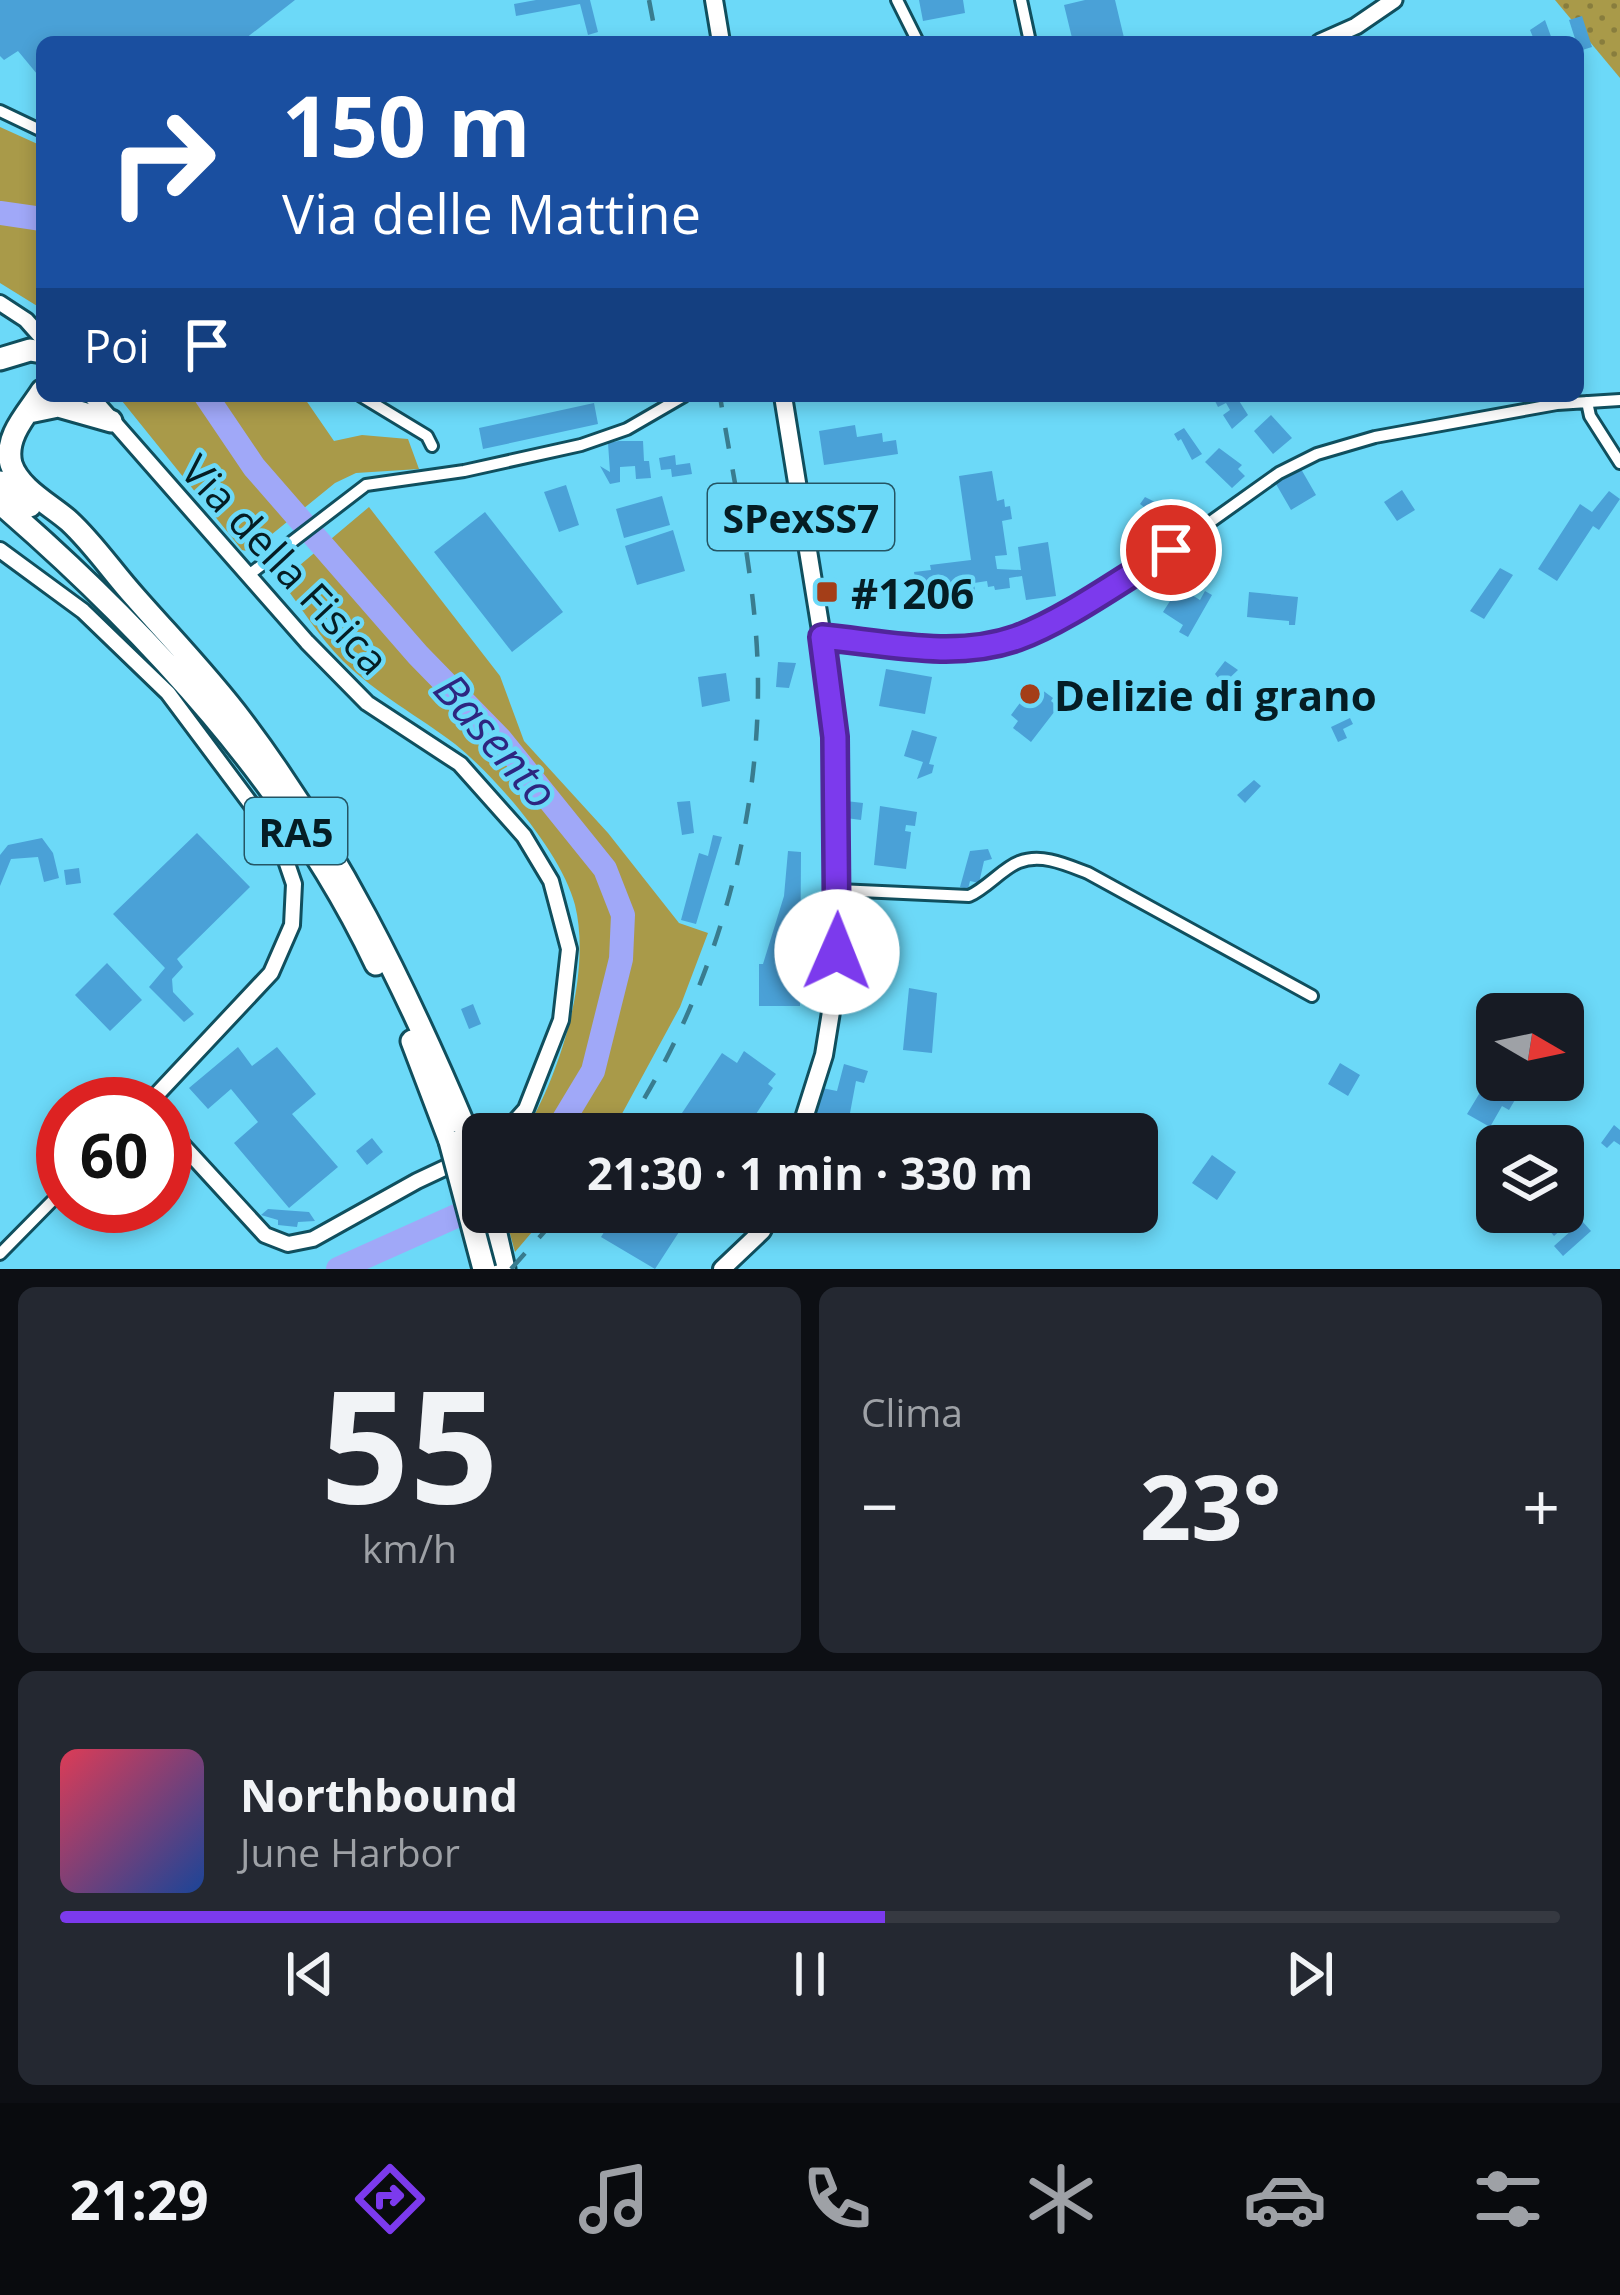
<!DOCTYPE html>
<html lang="it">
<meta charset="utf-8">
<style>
body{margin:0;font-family:"Open Sans",sans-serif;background:#242831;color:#f1f3f6;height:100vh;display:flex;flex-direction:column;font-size:45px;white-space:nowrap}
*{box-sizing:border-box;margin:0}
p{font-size:39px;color:#9ea1a6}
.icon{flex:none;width:66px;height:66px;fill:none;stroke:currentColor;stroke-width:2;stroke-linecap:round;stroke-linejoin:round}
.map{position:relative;height:1269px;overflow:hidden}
.details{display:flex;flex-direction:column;gap:18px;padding:18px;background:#0d0f14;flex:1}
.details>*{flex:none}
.top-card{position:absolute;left:36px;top:36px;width:1548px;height:366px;border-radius:18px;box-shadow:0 6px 18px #0003;background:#1a4fa0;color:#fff;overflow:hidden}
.needle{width:78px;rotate:99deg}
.fabs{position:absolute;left:1476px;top:993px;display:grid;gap:24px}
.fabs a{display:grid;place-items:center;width:108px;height:108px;border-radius:18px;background:#171b24;box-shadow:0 6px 18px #0003;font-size:60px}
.speed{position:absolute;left:36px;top:1077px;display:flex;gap:24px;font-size:60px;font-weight:700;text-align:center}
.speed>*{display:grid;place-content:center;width:156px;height:156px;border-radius:50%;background:#171b24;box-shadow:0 6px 18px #0003;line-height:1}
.speed .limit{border:18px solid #d22;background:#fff;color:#111}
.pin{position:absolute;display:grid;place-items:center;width:102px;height:102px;color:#fff;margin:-51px;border:6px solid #fff;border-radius:50%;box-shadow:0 3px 12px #0007}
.me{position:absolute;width:132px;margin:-66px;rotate:1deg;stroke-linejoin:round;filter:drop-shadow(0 0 9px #0008)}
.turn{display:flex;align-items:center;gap:42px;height:252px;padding:0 48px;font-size:54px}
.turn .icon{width:156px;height:156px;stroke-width:2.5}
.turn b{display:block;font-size:84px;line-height:102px}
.then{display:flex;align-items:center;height:114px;padding:0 48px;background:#0003;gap:24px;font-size:45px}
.big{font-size:90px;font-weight:700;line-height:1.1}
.details .card{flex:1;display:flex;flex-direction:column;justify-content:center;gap:18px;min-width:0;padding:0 42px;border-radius:18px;background:#242831}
.details .dial{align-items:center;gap:0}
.dial b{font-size:156px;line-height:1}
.song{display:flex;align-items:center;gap:36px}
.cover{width:144px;height:144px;border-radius:18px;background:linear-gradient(135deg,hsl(350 70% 55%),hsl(220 70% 35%))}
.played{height:12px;border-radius:6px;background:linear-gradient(90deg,#7c3aed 55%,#363941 55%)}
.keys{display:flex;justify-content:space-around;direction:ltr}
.heat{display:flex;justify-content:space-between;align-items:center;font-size:66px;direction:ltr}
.details .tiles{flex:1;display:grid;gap:18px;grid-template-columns:1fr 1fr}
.card:last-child{grid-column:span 2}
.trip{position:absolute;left:462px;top:1113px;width:696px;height:120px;border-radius:18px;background:#171b24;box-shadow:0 6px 18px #0003;font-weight:700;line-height:120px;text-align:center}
.dock{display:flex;height:192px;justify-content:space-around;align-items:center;background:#090b0e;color:#9ea1a6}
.dock .icon{width:84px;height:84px}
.dock .selected{color:#7c3aed}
.dock b{font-size:54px;color:#f1f3f6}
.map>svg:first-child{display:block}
</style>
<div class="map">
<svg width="1620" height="1269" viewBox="0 0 1620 1269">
<defs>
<pattern id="park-dots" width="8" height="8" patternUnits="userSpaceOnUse" patternTransform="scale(3)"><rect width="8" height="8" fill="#a99a49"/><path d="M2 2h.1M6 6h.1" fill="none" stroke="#887d3d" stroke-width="1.8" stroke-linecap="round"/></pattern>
</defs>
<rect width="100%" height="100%" fill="#6cd9f8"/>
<!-- grass -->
<path fill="#a99a49" d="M0,127L42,146V309L0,283Z
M118,396H303L334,441L362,435L408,439L419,469L356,473L335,483L250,552L242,550Z
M369,507L500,676L524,741L608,833L679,923L708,933L680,1007L611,1134H524C560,1074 592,974 575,905C562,853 496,777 455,744C418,716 377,694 343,661C320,638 301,607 281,581Z
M504,1212H549L515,1252Z"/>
<!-- park -->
<path fill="url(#park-dots)" d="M1555,0H1620V78Z"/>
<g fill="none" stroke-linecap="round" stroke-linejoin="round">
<!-- river -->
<path stroke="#a0a8f8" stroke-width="24" d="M0,213L42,219
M206,396L254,467L418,655L501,740L605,869L623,915L621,959L593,1071L555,1134
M338,1269L483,1204"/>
</g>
<!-- building -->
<path fill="#4aa1d7" d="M0,0H295L241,42H42V80L18,51L4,60L0,56Z
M536,0H590L598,32L588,35L580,4L516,16L514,4Z
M919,0H963L965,13L923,21Z
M1085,0H1115L1125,42H1073L1064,5Z
M1582,16L1592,47L1579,51L1569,20Z
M1545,20L1553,42H1535L1530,30Z
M1220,396H1236L1248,415L1232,429L1223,415L1230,410L1226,403L1218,407L1214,399Z
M594,403L598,424L483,449L479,428Z
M1271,415L1292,438L1273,454L1254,431Z
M855,425L857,437L882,433L883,442L896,440L898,454L824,465L819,431Z
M1184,428L1202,454L1192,460L1181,439L1178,441L1174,434Z
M619,441H643L644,461H649L651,478L636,479L635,466L620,467V482L610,484L600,466L610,472L608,443Z
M1219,448L1242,465L1238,469L1245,476L1232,488L1205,462Z
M675,455L676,465L690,463L692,474L672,477L671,469L661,470L659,458Z
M1301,469L1316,495L1291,510L1276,484Z
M992,471L997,501L1004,499L1005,507L1010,506L1012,519L1002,521L1007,555L995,556L997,569L1021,570L1018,547L1048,542L1056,596L1026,600L1022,576L1009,578L1010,588L995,590L994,586L988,587L987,581L974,583L976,599L919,606L914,572L931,570L930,565L971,560L959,476Z
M566,485L579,525L559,532L544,492Z
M1402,490L1415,510L1397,521L1384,502Z
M1609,491L1620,499L1599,530L1593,526L1557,581L1538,569L1580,504L1592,512Z
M662,496L670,525L624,538L616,509Z
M1145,497L1161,505L1164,501L1182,519L1160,542L1155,535L1165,523L1140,504Z
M485,512L563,612L512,652L434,552Z
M673,530L685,571L637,585L625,546Z
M1500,568L1513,575L1484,619L1470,611Z
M1179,587L1200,600L1205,591L1212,595L1188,637L1179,632L1183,625L1163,612Z
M1249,592L1298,597L1295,625H1289V621L1247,617Z
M1225,661L1238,670L1223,684L1215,674Z
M778,662L796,663L789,688L776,687Z
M886,669L932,677L925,714L879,706Z
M726,673L730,701L702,707L698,677Z
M1034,684L1053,698L1051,701L1058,707L1031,742L1013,728L1018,721L1011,715Z
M1350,718L1353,724L1343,729L1347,738L1338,742L1331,727Z
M912,730L937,737L929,764L934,765L932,773L917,779L923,762L904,756Z
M1254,780L1261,786L1245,803L1237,795Z
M690,801L694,833L682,835L677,802Z
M846,801L863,803L861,820L846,818Z
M880,806L917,812L915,826L906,825L905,831L911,832L906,869L874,865Z
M197,833L250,887L177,959L183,967L172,979L173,992L194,1014L184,1022L149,987L165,968L113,914Z
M713,835L722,837L696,924L681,920L699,853L708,856Z
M42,838L53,853L59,878L44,882L38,857L11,859L0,886V855L8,845Z
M988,849L992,859L984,861L979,883L970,881L968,889L960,887L970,851Z
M788,851L801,852L800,1006H759V964H763L784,896Z
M79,868L81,883L66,885L64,870Z
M107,963L142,1000L110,1031L75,995Z
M909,988L937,993L932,1053L903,1050Z
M473,1004L481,1024L469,1029L461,1009Z
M1492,1020L1497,1023V1057L1485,1044L1490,1036L1485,1033Z
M238,1047L252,1066L277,1047L316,1094L292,1114L338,1167L289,1208L234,1143L258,1122L231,1089L208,1109L189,1088Z
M744,1051L776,1074L768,1084L773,1088L743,1134H668L722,1053L737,1063Z
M1340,1063L1360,1075L1348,1096L1328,1084Z
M844,1064L868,1071L864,1083L856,1081L850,1113L875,1120L870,1134H811L822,1088L837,1091Z
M1490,1076L1519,1093L1509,1110L1502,1106L1490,1127L1467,1114Z
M1614,1125L1620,1130V1145L1614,1141L1607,1148L1601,1143Z
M372,1138L383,1152L367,1165L356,1151Z
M1212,1155L1236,1172L1217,1200L1192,1183Z
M268,1209L309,1212L315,1221L298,1222L297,1227L278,1225V1220L261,1215Z
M617,1212H692L655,1269L601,1237Z
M1546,1212H1565L1572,1220L1554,1236L1539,1218Z
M1582,1221L1591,1231L1563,1256L1554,1246Z"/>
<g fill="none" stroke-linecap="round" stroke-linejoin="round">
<!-- minor casing -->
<g stroke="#104f5e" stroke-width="16">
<path id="minor" d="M897,0L918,42
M1021,0L1030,42
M0,111L42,131
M361,396L427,436L432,446
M1587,402L1590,416L1620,463
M250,574L366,485L464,471L581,445L627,429L684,396
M822,637L937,648L1017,638L1171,550L1279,473L1317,454L1375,437L1557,404L1620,400
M838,890L969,896C987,888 1003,868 1019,862C1042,853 1067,865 1088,873L1312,996
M0,1254L63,1190"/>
</g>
<!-- tertiary casing -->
<g stroke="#104f5e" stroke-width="20">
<path id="tertiary" d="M0,303L26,320L42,338
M91,396L307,642L367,703L460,764L524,836L551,881L569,949L561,1020L526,1109L504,1134
M0,550L83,611L168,693L280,843L294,884L292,925L271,973L148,1104
M165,1126L265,1235L288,1244L313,1239L417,1181L483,1150"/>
</g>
<!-- secondary casing -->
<g stroke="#104f5e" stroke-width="21">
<path id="secondary" d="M1320,42L1356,26L1394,0"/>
</g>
<!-- primary casing -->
<g stroke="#104f5e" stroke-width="22">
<path id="primary" d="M714,0L721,42
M783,396L822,637L836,757V981L824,1055L799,1134
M722,1269L762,1231L772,1212"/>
</g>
<!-- motorway casing -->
<g stroke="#104f5e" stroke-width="27">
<path id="motorway" d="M0,359L30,350L42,352
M42,391C28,413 4,436 11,464C19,489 51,505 69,521C94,544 113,573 135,597C171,638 209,677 242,721C337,847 404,984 465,1128
M29,412L58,406L111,421
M0,482L30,506
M0,503C146,629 293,788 376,964
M412,1041L450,1141
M491,1212L504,1269"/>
</g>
<!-- minor -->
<use href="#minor" stroke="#fff" stroke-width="10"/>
<!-- tertiary -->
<use href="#tertiary" stroke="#fff" stroke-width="14"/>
<!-- secondary -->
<use href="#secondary" stroke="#fff" stroke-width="15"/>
<!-- primary -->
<use href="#primary" stroke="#fff" stroke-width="16"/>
<!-- motorway -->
<use href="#motorway" stroke="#fff" stroke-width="21"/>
<!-- rail -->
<path stroke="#397c8f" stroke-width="4.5" stroke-dasharray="21 21" stroke-linecap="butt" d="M649,0L657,42
M622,1134C708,1005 758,841 758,686C758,589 735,491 720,396
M511,1269L562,1212"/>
<!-- motorway-bridge casing -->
<g stroke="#104f5e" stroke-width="27" stroke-linecap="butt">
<path id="motorway-bridge" d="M465,1128L483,1186
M450,1141L484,1269"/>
</g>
<!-- motorway-bridge -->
<use href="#motorway-bridge" stroke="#fff" stroke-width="21"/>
</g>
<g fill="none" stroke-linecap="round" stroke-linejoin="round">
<!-- route casing -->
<g stroke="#51269a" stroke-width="30">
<path id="route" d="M837,952L835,737L822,637C884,643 956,660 1017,638C1065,621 1125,577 1171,550"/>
</g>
<!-- route -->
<use href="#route" stroke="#7c3aed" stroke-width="21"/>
</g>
<!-- markers -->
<g fill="#a43e18" stroke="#6cd9f8" stroke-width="4.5">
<rect x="815" y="580" width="24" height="24" rx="6"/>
<circle cx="1030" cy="694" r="12"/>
</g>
<g text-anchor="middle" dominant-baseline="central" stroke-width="9" stroke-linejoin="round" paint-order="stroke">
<!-- shield labels -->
<g fill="#6cd9f8" stroke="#245564" stroke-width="3">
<rect x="708" y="484" width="186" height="66" rx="9"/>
<rect x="245" y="798" width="102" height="66" rx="9"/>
</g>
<g font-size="39" font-weight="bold" fill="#051d24">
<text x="801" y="517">SPexSS7</text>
<text x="296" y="831">RA5</text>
</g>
<!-- street labels -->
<g font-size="42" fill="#051d24" stroke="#6cd9f8">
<text transform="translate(286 564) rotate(47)">Via della Fisica</text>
</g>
<!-- poi labels -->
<g font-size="42" font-weight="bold" fill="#051d24" stroke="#6cd9f8" text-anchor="start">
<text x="851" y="592">#1206</text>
<text x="1054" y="694">Delizie di grano</text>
</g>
<!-- water labels -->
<g font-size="45" font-style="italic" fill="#2d2680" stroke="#6cd9f8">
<text transform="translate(497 740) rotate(49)">Basento</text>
</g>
</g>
</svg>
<div class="fabs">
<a><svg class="needle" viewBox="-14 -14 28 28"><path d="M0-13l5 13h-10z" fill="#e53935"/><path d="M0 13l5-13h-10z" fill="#9ea1a6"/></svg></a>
<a><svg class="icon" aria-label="layers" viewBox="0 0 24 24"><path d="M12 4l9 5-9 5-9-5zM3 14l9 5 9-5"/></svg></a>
</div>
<div class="speed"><div class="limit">60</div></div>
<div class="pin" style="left:1171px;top:550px;background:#d93025"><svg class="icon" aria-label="arrive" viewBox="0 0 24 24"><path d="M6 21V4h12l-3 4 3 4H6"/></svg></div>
<svg class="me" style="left:837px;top:952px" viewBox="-20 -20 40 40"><circle r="19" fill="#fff"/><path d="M0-13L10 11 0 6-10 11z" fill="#7c3aed"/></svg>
<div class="trip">21:30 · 1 min · 330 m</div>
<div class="top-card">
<div class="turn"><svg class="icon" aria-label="right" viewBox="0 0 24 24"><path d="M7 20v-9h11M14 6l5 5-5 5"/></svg><div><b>150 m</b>Via delle Mattine</div></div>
<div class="then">Poi<svg class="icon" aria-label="arrive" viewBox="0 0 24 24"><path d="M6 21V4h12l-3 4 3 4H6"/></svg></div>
</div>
</div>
<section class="details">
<div class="tiles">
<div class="card dial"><b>55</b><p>km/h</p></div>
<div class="card"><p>Clima</p>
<div class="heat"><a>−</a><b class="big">23°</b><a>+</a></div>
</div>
<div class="card">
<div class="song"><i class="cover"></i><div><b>Northbound</b><p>June Harbor</p></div></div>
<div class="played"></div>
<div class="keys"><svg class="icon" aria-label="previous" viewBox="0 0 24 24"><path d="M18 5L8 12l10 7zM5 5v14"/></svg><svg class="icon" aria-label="pause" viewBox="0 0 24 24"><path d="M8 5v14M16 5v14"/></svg><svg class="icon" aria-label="next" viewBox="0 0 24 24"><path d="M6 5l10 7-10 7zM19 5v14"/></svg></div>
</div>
</div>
</section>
<nav class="dock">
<b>21:29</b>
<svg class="icon selected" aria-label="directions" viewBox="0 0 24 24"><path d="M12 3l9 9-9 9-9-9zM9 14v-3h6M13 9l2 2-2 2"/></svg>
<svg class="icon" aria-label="music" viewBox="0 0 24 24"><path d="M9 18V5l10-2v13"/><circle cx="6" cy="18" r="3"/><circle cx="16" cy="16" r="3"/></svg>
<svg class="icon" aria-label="phone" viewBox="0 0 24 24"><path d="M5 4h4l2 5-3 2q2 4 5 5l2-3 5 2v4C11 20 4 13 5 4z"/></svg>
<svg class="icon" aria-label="climate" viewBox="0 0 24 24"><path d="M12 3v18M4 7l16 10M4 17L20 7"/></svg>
<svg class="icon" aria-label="car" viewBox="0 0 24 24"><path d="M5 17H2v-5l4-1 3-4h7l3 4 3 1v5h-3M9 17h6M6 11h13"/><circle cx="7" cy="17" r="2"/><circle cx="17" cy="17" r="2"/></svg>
<svg class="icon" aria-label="filters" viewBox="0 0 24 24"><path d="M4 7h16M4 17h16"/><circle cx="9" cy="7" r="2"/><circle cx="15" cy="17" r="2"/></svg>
</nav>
